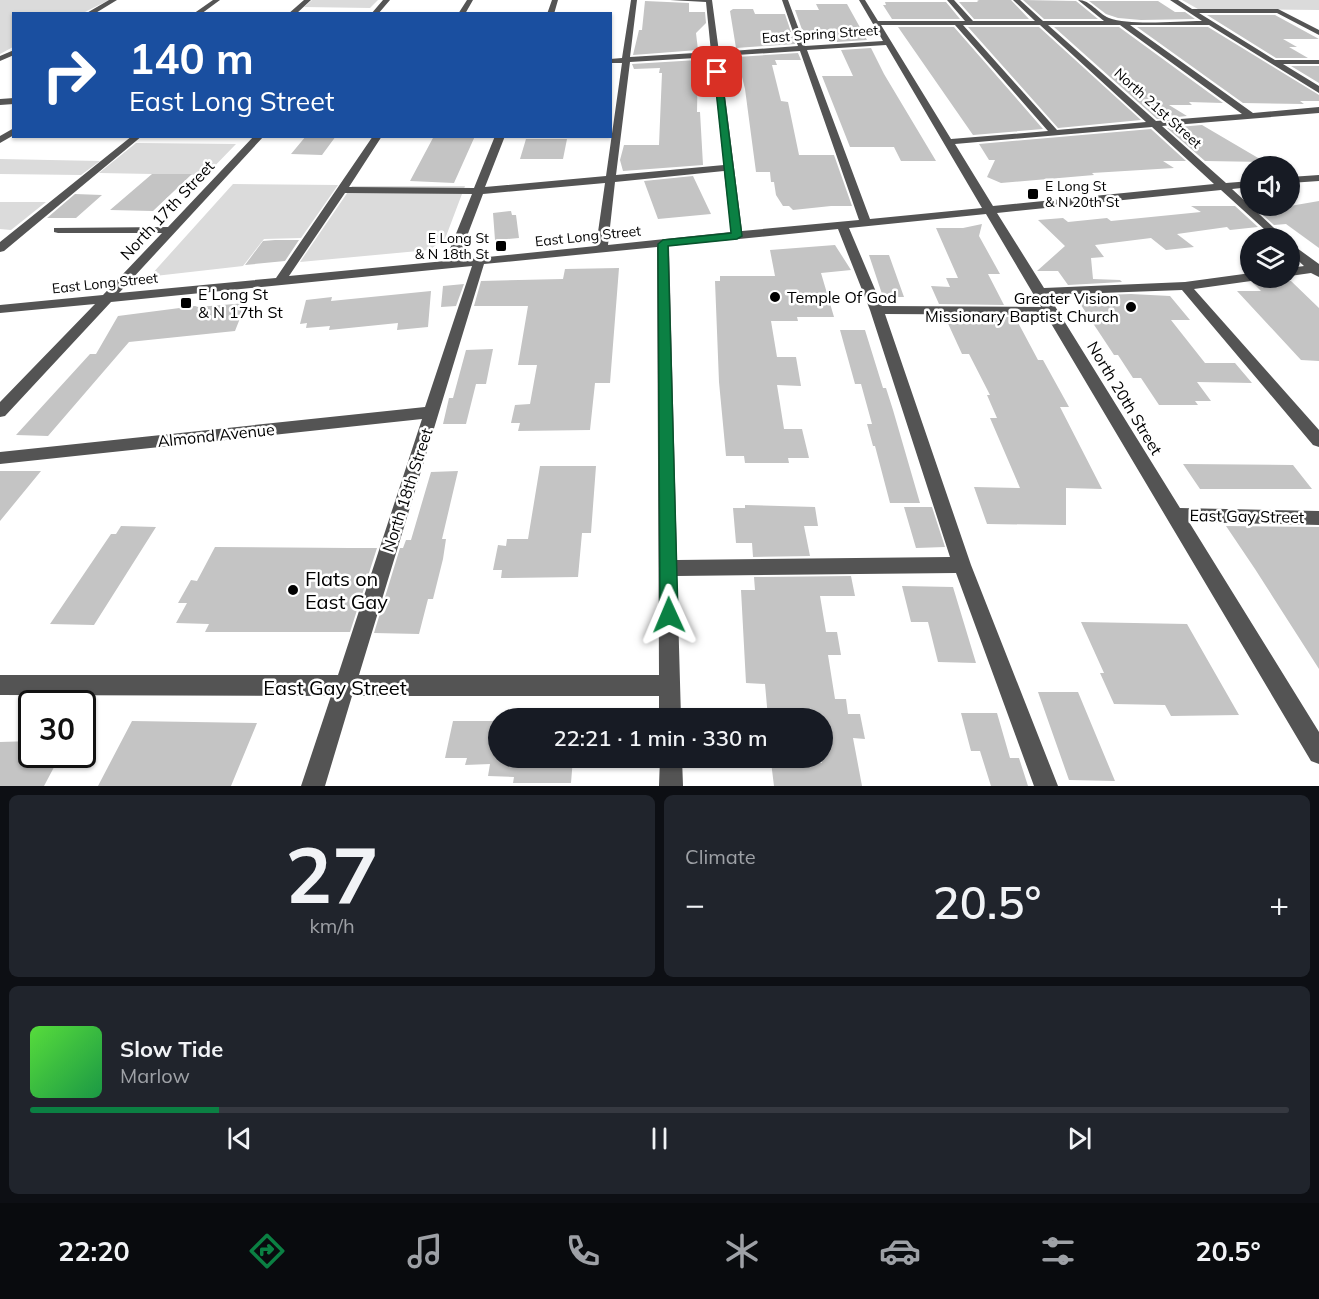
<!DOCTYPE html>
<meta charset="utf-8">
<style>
body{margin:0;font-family:Mulish,sans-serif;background:#20242c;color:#f1f3f6;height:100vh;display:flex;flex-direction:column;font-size:22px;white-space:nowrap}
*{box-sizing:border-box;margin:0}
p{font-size:20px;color:#9ea1a6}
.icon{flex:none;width:33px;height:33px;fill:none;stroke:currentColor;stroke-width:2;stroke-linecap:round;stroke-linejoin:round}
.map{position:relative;height:786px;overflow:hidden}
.sheet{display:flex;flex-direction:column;gap:9px;padding:9px;background:#0d0f14;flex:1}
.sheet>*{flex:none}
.guide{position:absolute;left:12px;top:12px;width:600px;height:126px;border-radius:0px;box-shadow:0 2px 4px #0004;background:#1a4fa0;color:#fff;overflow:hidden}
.fabs{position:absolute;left:1240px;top:156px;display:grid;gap:12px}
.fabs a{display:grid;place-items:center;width:60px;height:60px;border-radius:50%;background:#171b24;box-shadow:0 2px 4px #0004;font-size:30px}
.speed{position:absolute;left:18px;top:690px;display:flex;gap:12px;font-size:30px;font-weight:700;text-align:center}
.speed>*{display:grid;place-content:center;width:78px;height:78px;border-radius:50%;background:#171b24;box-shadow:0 2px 4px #0004;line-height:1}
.speed .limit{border:3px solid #111;border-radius:9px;background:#fff;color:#111}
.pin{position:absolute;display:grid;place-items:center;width:51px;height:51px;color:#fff;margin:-26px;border-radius:12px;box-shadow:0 3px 9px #0006}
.me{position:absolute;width:66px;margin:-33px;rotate:359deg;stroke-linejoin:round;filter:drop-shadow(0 0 4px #0008)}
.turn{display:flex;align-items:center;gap:21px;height:126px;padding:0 18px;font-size:27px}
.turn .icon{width:78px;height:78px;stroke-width:2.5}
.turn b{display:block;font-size:42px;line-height:51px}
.big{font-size:45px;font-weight:600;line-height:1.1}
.sheet .widget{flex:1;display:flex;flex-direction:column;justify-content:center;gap:9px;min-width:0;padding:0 21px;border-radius:9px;background:#20242c}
.sheet .dial{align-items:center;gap:0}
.dial b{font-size:78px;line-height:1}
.song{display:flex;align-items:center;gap:18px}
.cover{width:72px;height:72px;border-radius:9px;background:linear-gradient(135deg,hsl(110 70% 55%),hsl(140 70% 35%))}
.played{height:6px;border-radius:3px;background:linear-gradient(90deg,#0b8043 15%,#363941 15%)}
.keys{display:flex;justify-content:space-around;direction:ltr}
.heat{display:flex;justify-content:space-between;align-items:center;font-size:33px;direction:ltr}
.sheet .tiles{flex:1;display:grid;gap:9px;grid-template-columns:1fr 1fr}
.widget:last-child{grid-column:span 2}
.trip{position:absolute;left:488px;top:708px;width:345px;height:60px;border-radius:30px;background:#171b24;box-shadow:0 2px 4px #0004;font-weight:600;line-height:60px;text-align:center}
.dock{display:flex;height:96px;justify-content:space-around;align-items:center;background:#090b0e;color:#9ea1a6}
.dock .icon{width:42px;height:42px}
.dock .on{color:#0b8043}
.dock b{font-size:27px;color:#f1f3f6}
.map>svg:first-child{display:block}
</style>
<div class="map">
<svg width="1319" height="786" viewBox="0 0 1319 786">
<rect width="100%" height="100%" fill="#fff"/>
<!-- green -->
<path fill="#dbdbdb" d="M0,0H109L83,13L14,14L13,47L0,54Z
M312,0H378L370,8L304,7Z
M1182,0H1319V10L1198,9Z
M136,143L236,144L206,175L99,173Z
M0,159L100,161L81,175L0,174Z
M233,184L338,185L301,238L264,239L243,266L155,276L151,275Z
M352,186H465L445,239L429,250L300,262Z
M0,202H46L11,230L0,229Z"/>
<!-- building -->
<path fill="#c4c4c4" d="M979,0H1011L1029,19H974L959,2H978L977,1Z
M1023,0L1076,1L1098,19H1044Z
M645,1L689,3V12H705L706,23L696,33L698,50L633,55L639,30H642Z
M1089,1H1158L1175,12H1185L1195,19L1141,20L1118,18L1106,14Z
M885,2H946L960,19H892L883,5H886Z
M816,4H847L867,40L837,42L836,38H805L795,10H819Z
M733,9H753L755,14H785L795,44L736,48L730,11Z
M1207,15H1275L1319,39H1283L1297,47H1289L1308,58H1276Z
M898,27H954L1043,129L973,135Z
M968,27H1039L1141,120L1058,128Z
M1054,27H1119L1223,103L1189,102L1192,105H1169L1187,116L1157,119Z
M1137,27H1208L1319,95V101H1300L1304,104L1243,103Z
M871,48L884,74L936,161H901L894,147H850L822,76H853L841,50Z
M798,53L801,60H775L777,65H772L781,101L788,102L799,155H834L852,206H831L793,210L789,206H783L776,195L774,182H771L770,172H756L745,89L737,57Z
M698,60L697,112H700L703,165L623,171L620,160L624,145H659L662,73H659L660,68L634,69L632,64Z
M1291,66H1319V83Z
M1202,125L1265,162L1205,161L1167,128Z
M1151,129L1186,161H1163L1174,168L1092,173L1094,175L1001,183L987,177L995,160H989L979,144Z
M306,136H336L322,155L291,154Z
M434,136H475L454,183L410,181Z
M526,139H567L563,159H520Z
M152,174H192L153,211L110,210Z
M693,176L711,214L658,219L644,181Z
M75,194L102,195L76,218H47Z
M1319,201V248L1286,224L1274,225L1253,206H1290Z
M1191,206H1235L1258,227L1230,230L1227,227L1177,234L1194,247L1166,250L1151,238L1095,245L1104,257L1091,258L1093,279L1120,280L1122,282L1068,285L1058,271H1037L1065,246L1038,220L1063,218L1068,222L1107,218L1111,221L1201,212Z
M511,211L512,215H516L519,238L495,240L493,213Z
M982,224L979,236L1000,274H988L1004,305L939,304L931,286L950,287L946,278H958L936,228H963Z
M275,240H299L285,261L245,265L263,241Z
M835,245L851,270L821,273L834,317H797L798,321H771L777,357H796L801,386L777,385L784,429H802L809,458H788L789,463H745L744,456H726L719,382L715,281H720V276H775L770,250Z
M869,255H889L904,297H883Z
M619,268L610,383H595L590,430L518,431L520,423H511L515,405L530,404L537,365H518L528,306H474L481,281L563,279L565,269Z
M1256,281H1291L1319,308V361L1301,360L1237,291H1261L1253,283Z
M464,284L456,306L441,307L443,286Z
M431,291L428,327L397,330L398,323L329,330L330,326L306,328L307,323L300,324L306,300L332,297L331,301Z
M1131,294L1170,296L1190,320H1171L1205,363H1235L1252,383L1197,382L1211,401H1195L1198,405H1159L1141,378H1133L1118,355H1114L1075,296Z
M246,303L235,331L129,342L48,436L16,435L90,354H96L118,316L195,306L198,307Z
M945,317H1015L1038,360H1043L1069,407H1060L1102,489L1066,488V525L987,524L974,487L1020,488L990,418H997L987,395H990L969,354H962Z
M840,330H865L883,388H886L893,410L920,503H890L875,446H873L867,424H872L861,384H855Z
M493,349L486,384H476L466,424H443L449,398H453L466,350Z
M1183,464L1293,465L1312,489H1200Z
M540,466H596L591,533H582L578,577L501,578L502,570H493L498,545L506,546L507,539H528Z
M0,471H41L0,521Z
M458,471L442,539H446L443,559L433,599H428L419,634L374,633L400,548H403L406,540H411L431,472Z
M745,505L815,507L818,526H804L810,556L753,557L752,543H736L733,508H745Z
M904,507H932L945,547L916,548Z
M121,526L156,527L94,625L50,624L111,534H116Z
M1226,526L1319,527V669L1255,569Z
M215,547L350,548H377L350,632H205L209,624L176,623L187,603H178L191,580L197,581Z
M851,576L855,596H820L826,632H837L841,655H828L835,699H846L848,714H860L865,739L853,738L862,786H774L771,762L822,763V718H768L765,684L746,683L741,590H755L754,577Z
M902,586L953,587L976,663L938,662L928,622H911Z
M1081,622L1187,624L1239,715L1171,716L1165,705L1114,704L1100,673H1104Z
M1038,692H1078L1115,781L1069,780Z
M961,713H997L1010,758H1019L1028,786H991L980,751H971Z
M132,721L257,723L231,786H98Z
M453,721H498V758H573L571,783H513L514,777L488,776L490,764L465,765L467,758H445Z
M32,741V754H61L44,786H0V742Z"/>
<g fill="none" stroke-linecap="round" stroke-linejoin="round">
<!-- minor -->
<path fill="#545454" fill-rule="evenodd" d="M109,0H117L94,14H85Z
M213,0H220L201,14H193Z
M304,0H311L296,14H288Z
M383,0H390L378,14H371Z
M467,0H473L465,14H458Z
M552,0H558L554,14H547Z
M631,0H637L630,57L711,52L706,2L670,0H712L719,52L798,46L782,0H788L805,46L883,41L859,0H865L878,21H965L947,0H954L973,21H1035L1013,0H1020L1043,21H1104L1078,0C1091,0 1097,13 1109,18C1130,26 1178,21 1202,21L1170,0H1178L1192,9H1278L1319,30V35L1277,13H1199L1275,60H1319V64H1283L1319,86V93L1209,25H1130L1253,113L1319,107V113L1162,126L1226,183L1251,181V187L1232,189L1285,238H1274L1221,190L997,213L1044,288L1185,282L1251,273V278H1257L1251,281L1194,289L1319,430V447L1313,445L1182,290L1048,295L1180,508L1319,511V525L1189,522L1319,732V764L1311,761L1046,315L885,314L971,565L1058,786H1034L956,573L677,576L681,718H659V696H352L325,786H301L331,696L0,695V675H338L422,419L0,464V452L425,407L472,266L111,302L5,416L0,417V402L95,304L0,313V305L103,295L162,233H58L54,232V228L168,227L254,136H264L119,293L276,278L373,136H382L349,187L474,188L495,136H505L485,187L606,176L622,63H610V59L622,58ZM881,25H955L1048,131L951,139ZM963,25H1040L1146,122L1057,130ZM1048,25H1120L1242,114L1156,121ZM886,45L982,208L870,219L807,50ZM800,51L859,220L742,231L720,56ZM712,57L724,165L616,175L630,62ZM1152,127L1214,184L993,206L955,144ZM724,171L731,232L608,245L615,182ZM605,183L596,246L458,260L483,194ZM345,193L472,194L445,261L289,276ZM986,214L1041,307L882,306L849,228ZM838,229L870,310L950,557L677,560L669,246ZM657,247L659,675H359L484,264Z
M14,50V55L0,61V56Z
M14,98V104L0,105V99Z
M14,128V135L0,143V136Z
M132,136H142L4,251L0,252V242Z
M1319,175V181L1290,183V177Z
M1290,243L1319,264V277L1311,273L1290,276V268L1304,266L1290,253Z
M660,758H682L683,786H659Z"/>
</g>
<!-- route -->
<path fill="#0b8043" stroke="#07532c" stroke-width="1.5" d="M714,71L721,72L742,236L737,239L668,246L678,615L675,621L669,623L662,621L660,615L658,244L663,240L731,233Z"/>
<!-- markers -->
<g fill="#000" stroke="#fff" stroke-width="2">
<rect x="1027" y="188" width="12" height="12" rx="3"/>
<rect x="495" y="240" width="12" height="12" rx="3"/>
<circle cx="775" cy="297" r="6"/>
<rect x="180" y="297" width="12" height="12" rx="3"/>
<circle cx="1131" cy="307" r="6"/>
<circle cx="293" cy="590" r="6"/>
</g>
<g text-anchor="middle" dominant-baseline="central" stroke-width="5" stroke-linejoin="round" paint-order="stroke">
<!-- far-street labels -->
<g font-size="14" fill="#000" stroke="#fff">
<text transform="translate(820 34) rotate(-4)">East Spring Street</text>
<text transform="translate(1158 108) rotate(42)">North 21st Street</text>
<text transform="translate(588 236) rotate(-6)">East Long Street</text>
<text transform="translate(105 283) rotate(-6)">East Long Street</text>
</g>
<!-- far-poi labels -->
<g font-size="14" fill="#000" stroke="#fff" text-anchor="start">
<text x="1045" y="186">E Long St<tspan x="1045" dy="16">&amp; N 20th St</tspan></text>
<text x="489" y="238" text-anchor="end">E Long St<tspan x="489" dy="16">&amp; N 18th St</tspan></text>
</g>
<!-- street labels -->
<g font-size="16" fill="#000" stroke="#fff">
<text transform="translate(167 210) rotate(-47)">North 17th Street</text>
<text transform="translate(1125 398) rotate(59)">North 20th Street</text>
<text transform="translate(216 435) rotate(-6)">Almond Avenue</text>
<text transform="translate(407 490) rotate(-72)">North 18th Street</text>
<text transform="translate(1247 516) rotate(1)">East Gay Street</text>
</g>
<!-- poi labels -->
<g font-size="16" fill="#000" stroke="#fff" text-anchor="start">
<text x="198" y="294">E Long St<tspan x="198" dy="18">&amp; N 17th St</tspan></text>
<text x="787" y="297">Temple Of God</text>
<text x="1119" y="298" text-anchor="end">Greater Vision<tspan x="1119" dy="18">Missionary Baptist Church</tspan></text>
</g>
<!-- near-poi labels -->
<g font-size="20" fill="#000" stroke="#fff" text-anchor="start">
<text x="305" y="578">Flats on<tspan x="305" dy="23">East Gay</tspan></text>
</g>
<!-- near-street labels -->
<g font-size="20" fill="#000" stroke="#fff">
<text x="335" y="687">East Gay Street</text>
</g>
</g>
</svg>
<div class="fabs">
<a><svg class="icon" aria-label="sound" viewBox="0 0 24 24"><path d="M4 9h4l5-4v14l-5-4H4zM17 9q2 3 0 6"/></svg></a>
<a><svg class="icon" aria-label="layers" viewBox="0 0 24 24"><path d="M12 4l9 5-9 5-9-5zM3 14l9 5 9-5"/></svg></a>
</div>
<div class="speed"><div class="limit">30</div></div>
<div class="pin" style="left:717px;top:72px;background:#d93025"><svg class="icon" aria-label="arrive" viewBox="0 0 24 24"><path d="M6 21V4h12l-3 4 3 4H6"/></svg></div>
<svg class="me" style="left:669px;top:615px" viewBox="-20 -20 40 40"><path d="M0-17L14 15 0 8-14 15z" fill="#0b8043" stroke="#fff" stroke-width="4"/></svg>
<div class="trip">22:21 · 1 min · 330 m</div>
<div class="guide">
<div class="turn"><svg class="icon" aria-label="right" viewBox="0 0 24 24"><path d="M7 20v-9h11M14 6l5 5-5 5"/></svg><div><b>140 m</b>East Long Street</div></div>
</div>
</div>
<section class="sheet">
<div class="tiles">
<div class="widget dial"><b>27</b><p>km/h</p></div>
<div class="widget"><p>Climate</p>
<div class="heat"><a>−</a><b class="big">20.5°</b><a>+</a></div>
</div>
<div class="widget">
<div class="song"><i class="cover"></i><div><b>Slow Tide</b><p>Marlow</p></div></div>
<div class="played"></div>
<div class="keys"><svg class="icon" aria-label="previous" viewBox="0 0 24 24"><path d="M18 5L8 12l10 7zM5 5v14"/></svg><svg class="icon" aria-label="pause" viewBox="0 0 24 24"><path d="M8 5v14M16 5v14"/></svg><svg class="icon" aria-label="next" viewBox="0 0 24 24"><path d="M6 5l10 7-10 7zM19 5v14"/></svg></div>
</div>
</div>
</section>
<nav class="dock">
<b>22:20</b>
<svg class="icon on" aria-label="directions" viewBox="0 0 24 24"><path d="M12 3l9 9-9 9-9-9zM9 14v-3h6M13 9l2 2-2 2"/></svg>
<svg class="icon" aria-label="music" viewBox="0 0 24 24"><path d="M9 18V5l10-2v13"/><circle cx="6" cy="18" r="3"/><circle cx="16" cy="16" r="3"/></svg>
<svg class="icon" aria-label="phone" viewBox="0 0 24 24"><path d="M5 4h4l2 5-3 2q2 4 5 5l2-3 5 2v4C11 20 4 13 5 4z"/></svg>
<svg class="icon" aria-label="climate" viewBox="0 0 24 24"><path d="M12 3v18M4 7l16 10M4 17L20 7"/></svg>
<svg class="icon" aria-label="car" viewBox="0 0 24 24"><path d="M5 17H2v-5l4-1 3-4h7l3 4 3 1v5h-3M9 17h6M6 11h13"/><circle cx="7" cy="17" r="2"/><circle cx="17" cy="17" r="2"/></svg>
<svg class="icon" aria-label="filters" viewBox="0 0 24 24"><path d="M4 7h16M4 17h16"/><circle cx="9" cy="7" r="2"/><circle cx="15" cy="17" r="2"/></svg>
<b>20.5°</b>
</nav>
